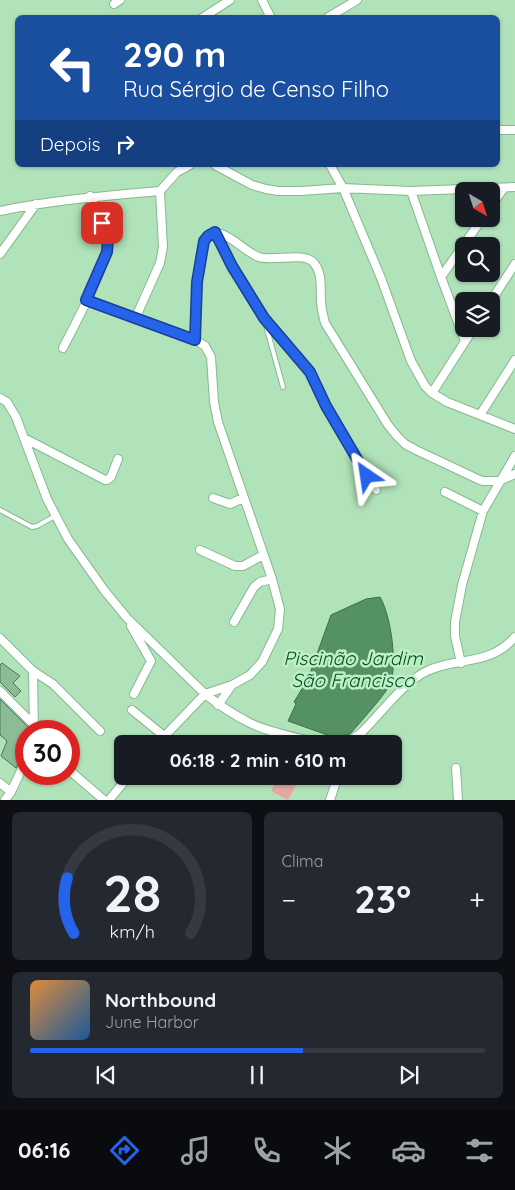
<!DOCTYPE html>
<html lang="pt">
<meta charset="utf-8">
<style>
body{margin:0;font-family:Quicksand,sans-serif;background:#242831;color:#f1f3f6;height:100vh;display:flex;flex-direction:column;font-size:19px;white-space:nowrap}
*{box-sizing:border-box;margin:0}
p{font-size:16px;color:#9ea1a6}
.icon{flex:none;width:28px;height:28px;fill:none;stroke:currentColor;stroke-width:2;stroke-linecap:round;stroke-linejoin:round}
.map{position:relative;height:800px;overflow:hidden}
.drawer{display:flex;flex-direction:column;gap:12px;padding:12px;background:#0d0f14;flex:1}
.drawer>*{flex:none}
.guide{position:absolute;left:15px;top:15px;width:485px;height:152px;border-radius:8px;box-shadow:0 1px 4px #0004;background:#1a4fa0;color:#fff;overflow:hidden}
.needle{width:32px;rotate:141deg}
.buttons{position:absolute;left:455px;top:182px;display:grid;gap:10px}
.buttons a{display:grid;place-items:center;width:45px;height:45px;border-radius:8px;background:#171b24;box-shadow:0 1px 4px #0004;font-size:25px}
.speed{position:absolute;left:15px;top:720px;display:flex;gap:10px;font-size:25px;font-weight:700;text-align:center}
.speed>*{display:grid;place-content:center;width:65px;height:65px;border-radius:50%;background:#171b24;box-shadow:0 1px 4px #0004;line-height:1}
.speed .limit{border:8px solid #d22;background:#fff;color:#111}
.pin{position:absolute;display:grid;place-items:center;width:42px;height:42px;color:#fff;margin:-21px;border-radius:10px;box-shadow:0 2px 8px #0006}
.me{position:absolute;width:55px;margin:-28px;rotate:328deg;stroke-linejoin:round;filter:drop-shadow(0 0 4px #0008)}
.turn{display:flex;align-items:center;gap:18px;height:105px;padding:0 25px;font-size:22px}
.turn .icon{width:65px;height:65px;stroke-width:2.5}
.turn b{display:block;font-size:35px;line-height:42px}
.then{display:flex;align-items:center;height:48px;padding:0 25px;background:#0003;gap:10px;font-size:19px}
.big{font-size:38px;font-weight:800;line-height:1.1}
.drawer .widget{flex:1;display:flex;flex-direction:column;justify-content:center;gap:8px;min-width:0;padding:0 18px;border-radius:8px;background:#242831}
.drawer .dial{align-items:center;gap:0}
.dial svg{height:130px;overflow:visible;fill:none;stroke:#363941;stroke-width:7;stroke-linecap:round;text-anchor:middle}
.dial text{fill:#f1f3f6;stroke:none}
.song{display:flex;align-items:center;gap:15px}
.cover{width:60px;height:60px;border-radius:8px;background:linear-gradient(135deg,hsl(30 70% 55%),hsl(210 70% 35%))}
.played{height:5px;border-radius:2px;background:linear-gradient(90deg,#2563eb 60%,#363941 60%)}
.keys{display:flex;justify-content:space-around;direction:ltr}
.heat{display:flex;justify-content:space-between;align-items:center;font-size:28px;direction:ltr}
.drawer .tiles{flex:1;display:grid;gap:12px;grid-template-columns:1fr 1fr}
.widget:last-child{grid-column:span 2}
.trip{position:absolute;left:114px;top:735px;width:288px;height:50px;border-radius:8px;background:#171b24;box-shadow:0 1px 4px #0004;font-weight:800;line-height:50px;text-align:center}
.dock{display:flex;height:80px;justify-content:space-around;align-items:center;background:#090b0e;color:#9ea1a6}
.dock .icon{width:35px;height:35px}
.dock .current{color:#2563eb}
.dock b{font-size:22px;color:#f1f3f6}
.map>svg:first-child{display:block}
</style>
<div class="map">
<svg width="515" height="800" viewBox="0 0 515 800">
<rect width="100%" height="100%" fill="#b1e3ba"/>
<!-- green -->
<path fill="#e3a99e" d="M279,776H301L288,800L271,791Z"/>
<!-- water -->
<path fill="#559263" stroke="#3e6f4a" d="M380,597C391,616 397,661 391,683C388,691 358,725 350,734L333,737L288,721L296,704L294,702L308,679L331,615L366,599Z"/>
<!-- building -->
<path fill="#8bbc95" stroke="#497853" d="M2,663L20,676L13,683L21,691L15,697L0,682V665Z
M0,699L28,727V731H26V750L16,768L1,756L7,741L0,735Z"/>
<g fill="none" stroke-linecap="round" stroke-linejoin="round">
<!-- service casing -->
<g stroke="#87b891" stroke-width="6">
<path id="service" d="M265,322L283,387
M0,510L32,527L37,526L55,516"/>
</g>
<!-- minor casing -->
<g stroke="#87b891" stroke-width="10">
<path id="minor" d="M262,0L271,18
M114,4L120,0
M202,18L230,0
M327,18L357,0
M498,130H515
M215,165L252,185L266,189L278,191H301L343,188L411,191L515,187
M330,165L343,188L381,278L411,361L425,386L432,393L447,402L515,429
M411,191L441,277L465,341
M491,206L504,188
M0,211C54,200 105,196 160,191L177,172L190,165
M215,232L232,266L264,318L310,372L326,406L376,490
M0,254L36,204
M441,277L482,219
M86,300L195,340L205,346L211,357L214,402L218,422L272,579L280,609L278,629L262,662L250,675L232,685L205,694L157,744
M491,301L515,264
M135,319L160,263L163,247L160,191
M195,340L197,282L204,241C219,219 241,251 259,257C274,262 304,251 314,263C323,274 320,288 321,300C321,308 323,315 325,323L388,425L397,436L405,444L416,450L482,481H499L515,474
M63,348C75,324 110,261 108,237L90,196
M432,393L473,329
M0,398L7,402L16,417L47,499L68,539L104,590L127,618L205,694C219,705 234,715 250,723C273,734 300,738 324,744
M480,415L515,360
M24,438L105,480H107L111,477L118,459
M445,492L483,511
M213,498L230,504L243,498
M200,550L235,566H243L263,555
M234,622L254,587L260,582L272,579
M131,626L151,661L134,694
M0,638L33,671L53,684L100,731
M461,663L455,636V622L462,585L483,511L515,456
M33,671L34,731
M0,691L34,725
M218,705L232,685
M132,710L164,736
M338,744L350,740L360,734C381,714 401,684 427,671C459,656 488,667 515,637
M456,768L458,800
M69,770L104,800
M0,783L11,792
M5,800L11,792L26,760
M109,800L129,776
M330,800L338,776"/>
</g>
<!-- service -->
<use href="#service" stroke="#fff" stroke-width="4"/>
<!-- minor -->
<use href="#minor" stroke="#fff" stroke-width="8"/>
</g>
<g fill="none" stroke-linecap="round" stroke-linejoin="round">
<!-- route casing -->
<g stroke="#184099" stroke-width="12">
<path id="route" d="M102,223L108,237L107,252L86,300L195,340L197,282L204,241L208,236L215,232L232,266L264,318L310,372L326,406L367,476"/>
</g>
<!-- route -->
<use href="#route" stroke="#2563eb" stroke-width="9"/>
</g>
<g text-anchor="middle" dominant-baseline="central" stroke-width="5" stroke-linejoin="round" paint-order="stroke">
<!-- water labels -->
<g font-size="19" font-style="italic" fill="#065023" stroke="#bef0c7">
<text x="353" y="658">Piscinão Jardim<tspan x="353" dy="22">São Francisco</tspan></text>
</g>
</g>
</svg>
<div class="buttons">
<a><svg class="needle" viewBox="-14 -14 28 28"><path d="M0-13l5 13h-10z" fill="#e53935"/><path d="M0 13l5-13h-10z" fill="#9ea1a6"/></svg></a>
<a><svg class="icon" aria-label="search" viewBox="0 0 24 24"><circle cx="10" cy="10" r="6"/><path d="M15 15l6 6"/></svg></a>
<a><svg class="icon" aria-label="layers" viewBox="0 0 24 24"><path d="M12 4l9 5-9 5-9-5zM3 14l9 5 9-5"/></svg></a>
</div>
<div class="speed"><div class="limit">30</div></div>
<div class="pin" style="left:102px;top:223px;background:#d93025"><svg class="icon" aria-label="arrive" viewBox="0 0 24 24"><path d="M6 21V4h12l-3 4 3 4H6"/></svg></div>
<svg class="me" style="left:367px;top:476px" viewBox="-20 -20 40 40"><path d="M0-17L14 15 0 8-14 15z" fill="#2563eb" stroke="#fff" stroke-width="4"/></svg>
<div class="trip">06:18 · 2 min · 610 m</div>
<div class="guide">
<div class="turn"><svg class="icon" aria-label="left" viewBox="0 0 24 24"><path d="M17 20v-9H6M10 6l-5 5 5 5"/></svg><div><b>290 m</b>Rua Sérgio de Censo Filho</div></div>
<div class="then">Depois<svg class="icon" aria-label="right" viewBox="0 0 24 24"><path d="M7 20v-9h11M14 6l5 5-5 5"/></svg></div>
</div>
</div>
<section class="drawer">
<div class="tiles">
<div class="widget dial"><svg viewBox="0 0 100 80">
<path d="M14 69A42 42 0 1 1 86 69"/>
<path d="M14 69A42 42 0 0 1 10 35" stroke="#2563eb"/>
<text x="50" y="56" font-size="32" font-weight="700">28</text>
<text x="50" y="72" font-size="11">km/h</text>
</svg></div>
<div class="widget"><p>Clima</p>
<div class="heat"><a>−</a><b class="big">23°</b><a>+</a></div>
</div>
<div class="widget">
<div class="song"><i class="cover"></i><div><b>Northbound</b><p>June Harbor</p></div></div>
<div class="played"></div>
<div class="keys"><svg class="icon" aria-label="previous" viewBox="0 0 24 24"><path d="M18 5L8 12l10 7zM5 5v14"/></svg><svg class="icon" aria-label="pause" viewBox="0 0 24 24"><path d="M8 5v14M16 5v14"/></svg><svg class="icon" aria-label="next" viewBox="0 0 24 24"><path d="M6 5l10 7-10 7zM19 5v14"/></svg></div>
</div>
</div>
</section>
<nav class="dock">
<b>06:16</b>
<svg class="icon current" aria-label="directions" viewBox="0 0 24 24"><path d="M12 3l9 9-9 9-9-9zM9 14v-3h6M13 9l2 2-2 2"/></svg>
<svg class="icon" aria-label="music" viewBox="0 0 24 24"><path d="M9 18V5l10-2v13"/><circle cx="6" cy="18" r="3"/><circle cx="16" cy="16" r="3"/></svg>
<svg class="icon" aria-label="phone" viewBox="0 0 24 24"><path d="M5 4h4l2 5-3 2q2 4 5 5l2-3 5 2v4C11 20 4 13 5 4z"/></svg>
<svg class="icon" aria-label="climate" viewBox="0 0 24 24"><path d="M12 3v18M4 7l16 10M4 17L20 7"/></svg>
<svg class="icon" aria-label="car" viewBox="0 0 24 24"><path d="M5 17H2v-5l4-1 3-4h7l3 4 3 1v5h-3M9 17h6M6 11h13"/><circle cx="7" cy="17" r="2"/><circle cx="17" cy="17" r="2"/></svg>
<svg class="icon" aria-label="filters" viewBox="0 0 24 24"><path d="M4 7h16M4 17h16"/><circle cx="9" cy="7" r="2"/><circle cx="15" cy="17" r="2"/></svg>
</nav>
